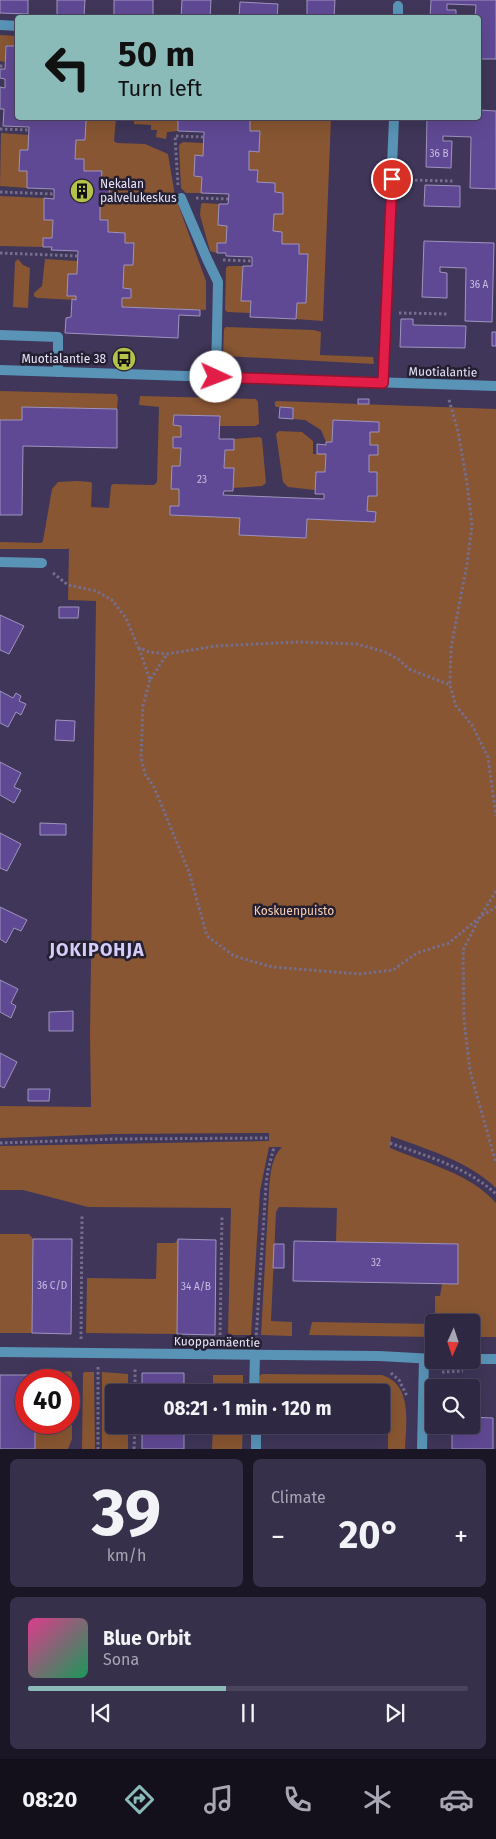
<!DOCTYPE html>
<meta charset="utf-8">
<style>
body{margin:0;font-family:"Fira Sans",sans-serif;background:#37304a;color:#f1f3f6;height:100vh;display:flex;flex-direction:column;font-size:19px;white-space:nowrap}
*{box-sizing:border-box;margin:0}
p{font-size:16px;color:#a7a6b2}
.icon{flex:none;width:28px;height:28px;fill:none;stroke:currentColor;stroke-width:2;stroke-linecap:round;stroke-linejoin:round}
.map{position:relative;height:1449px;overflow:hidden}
.sheet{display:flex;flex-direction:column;gap:10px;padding:10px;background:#1a1625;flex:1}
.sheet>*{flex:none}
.top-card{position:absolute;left:15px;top:15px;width:466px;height:105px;border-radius:5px;box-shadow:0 5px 20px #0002,0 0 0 1px #4a445c;background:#8bbbb9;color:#111;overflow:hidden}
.needle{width:32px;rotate:183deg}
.controls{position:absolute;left:425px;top:1314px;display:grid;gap:10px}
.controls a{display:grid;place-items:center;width:55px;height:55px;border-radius:5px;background:#2f2843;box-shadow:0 5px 20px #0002,0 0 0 1px #4a445c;font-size:25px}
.speed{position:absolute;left:15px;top:1369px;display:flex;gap:10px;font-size:25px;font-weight:700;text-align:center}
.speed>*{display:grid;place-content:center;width:65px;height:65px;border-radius:50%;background:#2f2843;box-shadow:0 5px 20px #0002,0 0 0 1px #4a445c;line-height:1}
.speed .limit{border:8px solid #d22;background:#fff;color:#111}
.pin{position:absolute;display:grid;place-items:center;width:42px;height:42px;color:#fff;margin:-21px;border:2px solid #fff;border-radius:50%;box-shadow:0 1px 5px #0007}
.me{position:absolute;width:55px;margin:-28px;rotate:92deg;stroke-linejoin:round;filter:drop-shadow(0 0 4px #0008)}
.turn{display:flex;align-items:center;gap:18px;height:105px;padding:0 20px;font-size:22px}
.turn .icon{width:65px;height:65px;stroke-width:2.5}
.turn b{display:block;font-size:35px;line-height:42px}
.big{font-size:38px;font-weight:700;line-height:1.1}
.sheet .tile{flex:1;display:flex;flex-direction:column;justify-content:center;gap:8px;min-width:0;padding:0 18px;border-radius:8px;background:#37304a}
.sheet .dial{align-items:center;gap:0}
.dial b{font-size:65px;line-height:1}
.song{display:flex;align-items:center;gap:15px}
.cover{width:60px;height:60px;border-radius:8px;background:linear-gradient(135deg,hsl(330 70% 55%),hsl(150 70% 35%))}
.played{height:5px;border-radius:2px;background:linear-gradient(90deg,#8bbbb9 45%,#4a445c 45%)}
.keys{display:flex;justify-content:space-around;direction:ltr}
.heat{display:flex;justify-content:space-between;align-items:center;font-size:28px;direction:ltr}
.sheet .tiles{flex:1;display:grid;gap:10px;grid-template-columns:1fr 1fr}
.tile:last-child{grid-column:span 2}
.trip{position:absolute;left:105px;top:1384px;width:285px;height:50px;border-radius:5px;background:#2f2843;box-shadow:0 5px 20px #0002,0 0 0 1px #4a445c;font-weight:700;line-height:50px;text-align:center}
.menu{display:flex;height:80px;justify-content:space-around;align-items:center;background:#13101b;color:#a7a6b2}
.menu .icon{width:35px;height:35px}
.menu .active{color:#8bbbb9}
.menu b{font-size:22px;color:#f1f3f6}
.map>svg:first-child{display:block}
</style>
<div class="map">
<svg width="496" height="1449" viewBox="0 0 496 1449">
<rect width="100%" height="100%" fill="#3f3659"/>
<!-- green -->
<path fill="#885632" d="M0,35L17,36V46L5,62L0,61Z
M76,118H116L114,141L117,143L145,144L168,154L175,196L206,281V310L122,307L124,265L134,243H125V233L108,232V221L100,220V203L110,181H101V171H84V159H75L76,140H85L86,120L76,119Z
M134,118H178V131L167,132L166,139L156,137L157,130H151V125L134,124Z
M234,118H331L323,321L296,319L297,303H306L308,255L299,254V244H282V232L273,231L274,214H283V193L275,192V183L257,182L258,170H249V151L258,152L260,131H250V120H234Z
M1,133L29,135L28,150H20L19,171H27V188L0,186Z
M183,142L203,143V156H195L194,176L202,177L201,193H186L181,188L179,147V145Z
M0,196L44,198V219L53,220L52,238H43V247L0,246Z
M203,203L219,204L218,225L227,226L226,243L217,253L210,251L200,215L201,204Z
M18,259L23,265L30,268L28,308L13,307L15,262Z
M45,259L77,261V274H68L67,295L76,296V300L37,298L34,296V293L42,286Z
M228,266H243L241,301H251L250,313L227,312L225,310L226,268Z
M226,327L314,330L321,332L320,355L373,357L374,364L225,356L223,354L224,329Z
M0,391L116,394L118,397L117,409L22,407V420H0Z
M140,396L256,399L258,402L259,424L255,426H219V416L174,415L173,425L181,426V437H173V448H181L180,466H172L179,489V506H170V515L240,518V535L306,538L307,519L375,522L376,512L367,511L368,496L377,495V473L369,472V455H378V445H370V432H379V422L333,420L332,442H326L321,430L305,420L293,419V408L276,407L275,406V402L277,401L496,409V1188C468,1161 426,1149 391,1136L390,1148C425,1163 470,1173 496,1203V1337H471V1322H435V1296H440L442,1284H458V1244L336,1242L337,1208L279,1207L276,1212L271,1321L292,1322V1336L261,1335L269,1191C270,1176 271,1158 282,1147H269L260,1191L251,1335H232L228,1333L231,1208L88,1207L23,1190H0V1146L269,1141V1133L115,1134L0,1138V1106L91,1107L90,1033L96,601L68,600L69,548L68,549H0V542L41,543L43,541L52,489L58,482L76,481L91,482L92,484L91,507L109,508L111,486L113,484L154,485L157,482L159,407L139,405Z
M279,431L302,432L313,441V454H326L325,472H316L315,490L288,487L283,482L276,434Z
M260,437L262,439L266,483L262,486L233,488L234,468H224L225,450H233L234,439Z
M0,1234H29L33,1239L32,1333H0Z
M178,1239L177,1334L86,1333L87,1278L156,1279L157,1243H175Z
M312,1322L434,1324V1337L309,1335Z
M70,1371L72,1373V1439L68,1449H35V1423L69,1422V1380H35V1375Z
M85,1372H94L95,1449H82L83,1373Z
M102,1372L128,1374V1392H114V1425H128V1449H102Z
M262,1374L382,1375C413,1385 406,1423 405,1449H388V1393L260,1392L258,1388V1377Z
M213,1375H243V1392H213Z
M213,1425H243L242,1449H212Z"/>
<!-- building -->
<path fill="#604994" stroke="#9e94be" d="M0,0H28V14L0,13Z
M57,0H85L84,16L57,15Z
M114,0H153V17L114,16Z
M182,0H211L210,18H181Z
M307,0H335L334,18H307Z
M431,0H496V59H479V18H475L476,5L447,4V10H456V18H430Z
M240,2L278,4L277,18H239Z
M6,46H18V118H76V119L86,120L85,140H76L75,159H84V171H102L101,181H110L109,203H100V220H108V232L125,233V243H134L133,265H124L123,288L131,289V298H122V307L200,310V316L179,315L178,338L65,333L66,318L71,317L72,299L76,300V296H67L68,274H77L78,251L51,250L52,247H43V238H52L53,220H44V198L54,199V189L27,188V171H19L20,150H28L29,127L3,126L4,109H0V87L5,88V79L0,78V69H5Z
M479,110L496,111V189L470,188L471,137L443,136V141H452L451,168L426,167L427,118H479Z
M178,118H234V120H250V131H260L259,152L249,151V170H258L257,182L275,183V192L283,193V214H274L273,231L282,232V244H299V254H308L306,303H297L296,319L250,317L251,301H241L243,266H252V257L226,256V253H217V243H226L227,226L218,225L219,204H228L229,194L201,193L202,177L194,176L195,155L203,156L204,132L178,131Z
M425,185L460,186V207L424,206Z
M424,241L494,243L492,322L465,321L466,268L440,267V272L447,273V298L422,297Z
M401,319H413V325L466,326L465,348L400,347Z
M492,332H496V346H492Z
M358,399H369V404H358Z
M22,407L117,409V448L23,446L22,515H0V420H22Z
M280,407L293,408V419L279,418Z
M174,415L220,416L219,439H234V450H225L224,468H234L233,491H224L223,495L324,499V494H315L316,472H325L326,454H317V444L326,445V442H332L333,420L379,422V432H370V445H378V455H369V472H377V496H368L367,511L376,512L375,522L307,519L306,538L239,535L240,518L170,515V506H179V489H171L172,466H180L181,448H173V437H181V426L173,425Z
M59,607H79L78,618H59Z
M0,615L24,626L9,654L0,650Z
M0,691L13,698L16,693L21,696L19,701L26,704L21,715L16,712L8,727L0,723Z
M56,720L75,721L74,741L55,740Z
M0,762L21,773L14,787L21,790L14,803L0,795Z
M40,823L66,824V835H40Z
M0,833L21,844L7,871L0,868Z
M0,907L27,920L21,931L14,928L6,943L0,939Z
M0,980L18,989L11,1003L16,1006L11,1018L0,1012Z
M73,1011V1031H49V1012Z
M0,1053L17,1062L4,1088L0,1086Z
M28,1089H50L49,1101H28Z
M33,1239H72L71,1334L32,1333Z
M178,1239L216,1240L215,1335L177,1334Z
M294,1241L458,1244V1284L293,1281Z
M274,1244H284V1268H273Z
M142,1373H184V1392H142Z
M0,1375H35V1380H26V1422H35V1449H0Z
M471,1417L493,1418V1449H452V1425H471Z
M142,1425H184V1449H142Z"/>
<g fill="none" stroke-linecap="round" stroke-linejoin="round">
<!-- path -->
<path stroke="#766e8d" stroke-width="3" stroke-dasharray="2.5 2.5" stroke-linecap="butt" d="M0,66H5
M0,129L29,130
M405,180L453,181
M178,185L175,136L204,137
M0,192L54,194
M196,198L228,199
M0,253L78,256
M223,260L252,261
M399,313L449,314
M449,400L458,431L467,483L472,525L467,564L451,648L450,685L456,706L472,725L488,757L496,816
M53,573L68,585L96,591L112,600L126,618L138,647L149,652L167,654L216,646L298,642L357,644L385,652L398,659L409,669L450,685
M139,648L150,680L167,654
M150,680L143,706L141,757L145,774L154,787L189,872L207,936L234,956L272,967L360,974L393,970L417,953L449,943L480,917L496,907
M496,891L480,917L463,950L464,1020L470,1071L496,1163
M0,1143L116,1139L269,1138
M390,1143C426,1156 467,1167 496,1194
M81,1339L82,1214
M220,1340L222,1216
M256,1340L266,1185L268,1170L274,1147
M98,1367V1449
M442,1372L463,1371
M391,1373L399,1380L407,1396
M135,1392V1368
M134,1449L135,1425"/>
<!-- service -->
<path stroke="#5994b7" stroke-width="10" d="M398,18V6
M0,25L18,26
M181,198L207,259L218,282L216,377
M0,335L58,337V372
M383,383L394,118
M0,562L42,563
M254,1392L255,1355
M256,1449V1425"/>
<!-- minor -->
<path stroke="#5994b7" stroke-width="10" d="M422,1449L424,1359"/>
<!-- tertiary -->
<path stroke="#5994b7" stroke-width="10" d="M0,370L496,386
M0,1352L379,1356L434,1359
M471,1359H496"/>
</g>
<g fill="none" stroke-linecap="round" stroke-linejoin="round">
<!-- route casing -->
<g stroke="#92132f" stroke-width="12">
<path id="route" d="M216,377L383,383L392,179"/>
</g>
<!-- route -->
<use href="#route" stroke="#e11d48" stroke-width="9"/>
</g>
<!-- icons -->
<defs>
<g id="building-disc" transform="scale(1.25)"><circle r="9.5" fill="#b4c24a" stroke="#252031"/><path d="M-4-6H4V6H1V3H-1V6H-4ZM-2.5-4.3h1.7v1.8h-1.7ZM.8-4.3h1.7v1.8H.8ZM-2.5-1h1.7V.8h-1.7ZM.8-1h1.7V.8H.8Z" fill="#111"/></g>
<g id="bus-disc" transform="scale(1.25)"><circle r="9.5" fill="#b4c24a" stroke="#252031"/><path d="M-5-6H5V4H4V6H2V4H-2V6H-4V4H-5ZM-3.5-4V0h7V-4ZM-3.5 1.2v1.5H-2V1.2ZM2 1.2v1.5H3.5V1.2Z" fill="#111"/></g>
</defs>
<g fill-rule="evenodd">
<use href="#building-disc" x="82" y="191"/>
<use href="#bus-disc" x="124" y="359"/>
</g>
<g text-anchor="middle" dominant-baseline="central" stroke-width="5" stroke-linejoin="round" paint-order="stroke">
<!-- number labels -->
<g font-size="10" fill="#c6bce0">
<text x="439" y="154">36 B</text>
<text x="479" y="285">36 A</text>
<text x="202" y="480">23</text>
<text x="376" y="1263">32</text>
<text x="52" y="1286">36 C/D</text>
<text x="196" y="1287">34 A/B</text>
</g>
<!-- poi labels -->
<g font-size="12" fill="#e8e3f9" stroke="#252031" text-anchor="start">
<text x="100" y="184">Nekalan<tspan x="100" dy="14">palvelukeskus</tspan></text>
<text x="106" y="359" text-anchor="end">Muotialantie 38</text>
</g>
<!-- street labels -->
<g font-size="12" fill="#e8e3f9" stroke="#252031">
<text transform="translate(443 372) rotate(1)">Muotialantie</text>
<text transform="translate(217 1342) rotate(1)">Kuoppamäentie</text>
</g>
<!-- park labels -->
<g font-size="12" fill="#f8ceb3" stroke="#252031">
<text x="294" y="911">Koskuenpuisto</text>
</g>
<!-- district labels -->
<g font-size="18" font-weight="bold" letter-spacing="1" fill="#d6ccf8" stroke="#252031">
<text x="97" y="950">JOKIPOHJA</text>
</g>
</g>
</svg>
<div class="controls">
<a><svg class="needle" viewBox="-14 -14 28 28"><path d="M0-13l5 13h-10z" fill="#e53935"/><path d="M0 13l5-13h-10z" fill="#a7a6b2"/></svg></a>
<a><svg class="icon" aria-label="search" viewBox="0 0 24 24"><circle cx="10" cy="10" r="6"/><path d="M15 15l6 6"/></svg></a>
</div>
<div class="speed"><div class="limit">40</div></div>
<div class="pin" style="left:392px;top:179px;background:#d93025"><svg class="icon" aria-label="arrive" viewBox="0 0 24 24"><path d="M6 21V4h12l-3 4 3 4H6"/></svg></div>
<svg class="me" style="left:216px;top:377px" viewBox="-20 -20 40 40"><circle r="19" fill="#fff"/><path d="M0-13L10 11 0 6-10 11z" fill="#e11d48"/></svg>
<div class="trip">08:21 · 1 min · 120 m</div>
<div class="top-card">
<div class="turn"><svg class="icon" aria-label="left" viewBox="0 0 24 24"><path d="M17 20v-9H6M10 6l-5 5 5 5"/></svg><div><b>50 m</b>Turn left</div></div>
</div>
</div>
<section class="sheet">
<div class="tiles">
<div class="tile dial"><b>39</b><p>km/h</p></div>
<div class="tile"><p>Climate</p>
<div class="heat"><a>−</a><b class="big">20°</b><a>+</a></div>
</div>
<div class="tile">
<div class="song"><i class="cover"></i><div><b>Blue Orbit</b><p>Sona</p></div></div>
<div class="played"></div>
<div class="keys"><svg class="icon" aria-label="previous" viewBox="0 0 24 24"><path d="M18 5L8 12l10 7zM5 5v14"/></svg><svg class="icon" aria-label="pause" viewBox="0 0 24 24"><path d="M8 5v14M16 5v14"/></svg><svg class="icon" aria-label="next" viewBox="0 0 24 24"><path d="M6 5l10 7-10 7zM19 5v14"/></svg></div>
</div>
</div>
</section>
<nav class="menu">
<b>08:20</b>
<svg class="icon active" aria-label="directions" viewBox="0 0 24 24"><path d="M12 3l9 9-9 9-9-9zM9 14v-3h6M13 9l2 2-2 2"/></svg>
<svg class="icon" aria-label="music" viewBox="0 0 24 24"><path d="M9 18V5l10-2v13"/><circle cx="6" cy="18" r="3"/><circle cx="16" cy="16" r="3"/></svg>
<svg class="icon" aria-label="phone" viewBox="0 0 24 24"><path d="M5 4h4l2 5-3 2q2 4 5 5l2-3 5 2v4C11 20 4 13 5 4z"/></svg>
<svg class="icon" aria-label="climate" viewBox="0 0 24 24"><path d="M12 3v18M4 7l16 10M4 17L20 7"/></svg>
<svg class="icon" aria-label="car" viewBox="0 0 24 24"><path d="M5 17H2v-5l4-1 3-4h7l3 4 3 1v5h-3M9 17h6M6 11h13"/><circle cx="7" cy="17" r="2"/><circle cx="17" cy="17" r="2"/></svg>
</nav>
